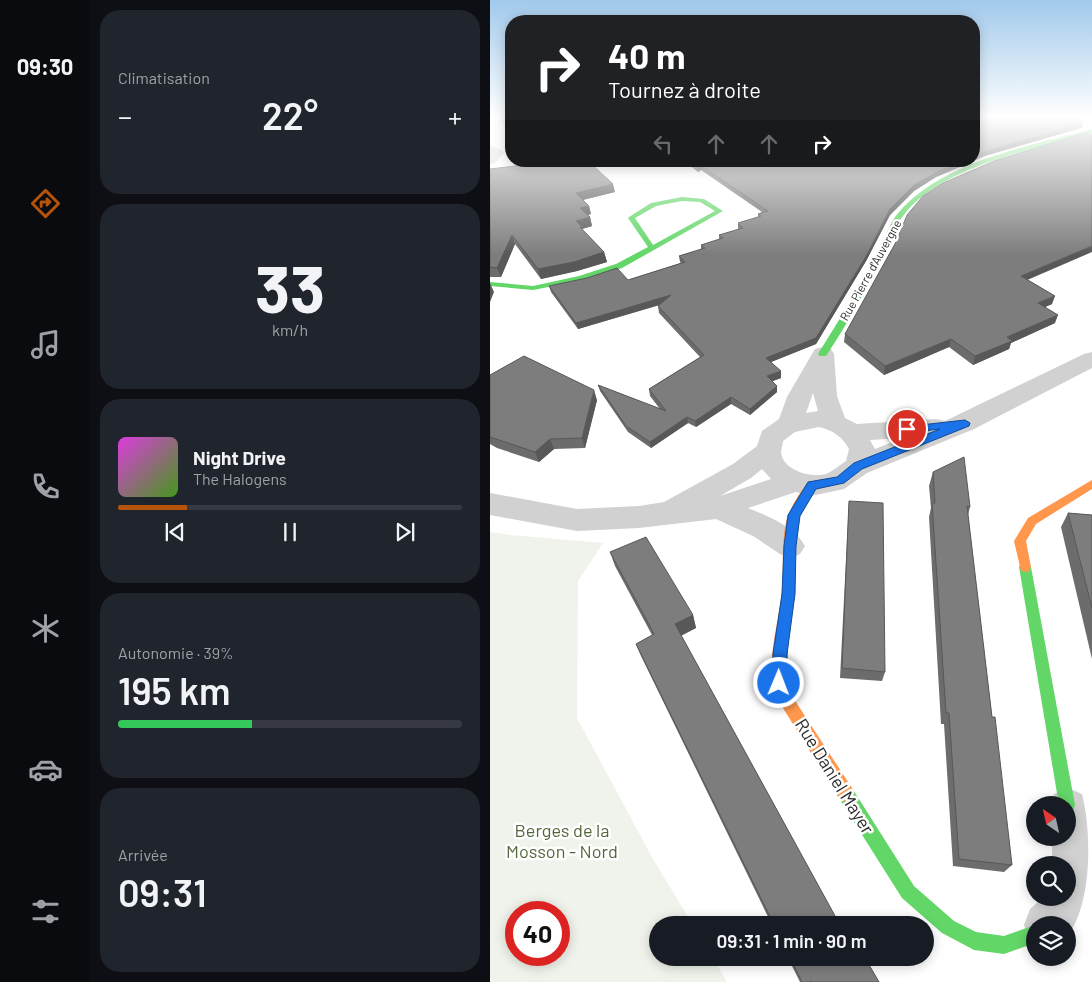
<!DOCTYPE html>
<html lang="fr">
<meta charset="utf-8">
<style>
body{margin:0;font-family:Barlow,sans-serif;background:#20242c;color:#f1f3f6;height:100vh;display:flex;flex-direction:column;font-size:19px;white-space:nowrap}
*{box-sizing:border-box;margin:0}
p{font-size:16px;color:#9ea1a6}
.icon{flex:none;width:28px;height:28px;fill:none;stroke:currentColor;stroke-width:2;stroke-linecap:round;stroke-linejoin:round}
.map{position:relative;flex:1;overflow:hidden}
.details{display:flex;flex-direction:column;gap:10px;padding:10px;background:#0d0f14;width:400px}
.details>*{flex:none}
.guide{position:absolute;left:15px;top:15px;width:475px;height:152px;border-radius:20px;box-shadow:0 2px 12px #0003;background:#202124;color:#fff;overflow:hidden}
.needle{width:32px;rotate:326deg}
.controls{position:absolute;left:536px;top:796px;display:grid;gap:10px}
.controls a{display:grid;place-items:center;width:50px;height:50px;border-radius:50%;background:#171b24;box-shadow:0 2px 12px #0003;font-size:25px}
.speed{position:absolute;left:15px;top:901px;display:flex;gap:10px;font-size:25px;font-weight:700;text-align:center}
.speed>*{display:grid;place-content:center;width:65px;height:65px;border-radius:50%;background:#171b24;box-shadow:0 2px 12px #0003;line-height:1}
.speed .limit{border:8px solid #d22;background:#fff;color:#111}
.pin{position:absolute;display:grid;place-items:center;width:42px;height:42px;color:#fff;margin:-21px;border:2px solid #fff;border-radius:50%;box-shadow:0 1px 5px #0007}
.me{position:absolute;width:55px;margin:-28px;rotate:1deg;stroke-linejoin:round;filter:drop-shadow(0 0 4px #0008)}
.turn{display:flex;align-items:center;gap:18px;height:105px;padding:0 20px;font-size:22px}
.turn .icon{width:65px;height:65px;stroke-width:2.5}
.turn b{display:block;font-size:35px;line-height:42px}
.lanes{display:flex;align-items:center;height:48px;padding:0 20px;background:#0003;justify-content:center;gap:25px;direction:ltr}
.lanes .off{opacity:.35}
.big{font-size:38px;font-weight:600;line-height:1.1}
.details .widget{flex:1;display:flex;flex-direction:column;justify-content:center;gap:8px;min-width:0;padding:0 18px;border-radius:20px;background:#20242c}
.details .dial{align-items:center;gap:0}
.dial b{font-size:65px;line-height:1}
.song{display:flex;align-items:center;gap:15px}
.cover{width:60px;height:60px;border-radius:8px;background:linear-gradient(135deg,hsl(300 70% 55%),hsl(100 70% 35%))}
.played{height:5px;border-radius:2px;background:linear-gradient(90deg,#b45309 20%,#363941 20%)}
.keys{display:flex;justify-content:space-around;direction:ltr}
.heat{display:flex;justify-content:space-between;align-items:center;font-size:28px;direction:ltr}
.charge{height:8px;border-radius:4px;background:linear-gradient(90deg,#34c759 39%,#363941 0)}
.trip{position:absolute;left:159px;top:916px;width:285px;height:50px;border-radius:25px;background:#171b24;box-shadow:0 2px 12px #0003;font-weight:600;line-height:50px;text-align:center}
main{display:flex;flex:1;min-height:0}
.tabs{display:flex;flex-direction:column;width:90px;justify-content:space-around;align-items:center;background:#090b0e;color:#9ea1a6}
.tabs .icon{width:35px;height:35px}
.tabs .on{color:#b45309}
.tabs b{font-size:22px;color:#f1f3f6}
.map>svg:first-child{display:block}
</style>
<main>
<nav class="tabs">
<b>09:30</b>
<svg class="icon on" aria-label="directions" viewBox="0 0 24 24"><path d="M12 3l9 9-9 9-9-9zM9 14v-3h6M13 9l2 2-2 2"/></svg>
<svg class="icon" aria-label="music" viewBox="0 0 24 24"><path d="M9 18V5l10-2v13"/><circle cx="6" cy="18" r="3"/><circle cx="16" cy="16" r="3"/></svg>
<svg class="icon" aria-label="phone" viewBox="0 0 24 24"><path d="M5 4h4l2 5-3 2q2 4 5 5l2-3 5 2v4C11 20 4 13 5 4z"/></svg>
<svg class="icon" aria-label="climate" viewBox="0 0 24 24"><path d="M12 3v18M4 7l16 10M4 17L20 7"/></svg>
<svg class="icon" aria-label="car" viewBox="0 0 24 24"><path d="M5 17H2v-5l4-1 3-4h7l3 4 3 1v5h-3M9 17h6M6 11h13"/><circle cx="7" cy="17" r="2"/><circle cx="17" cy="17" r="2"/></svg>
<svg class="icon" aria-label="filters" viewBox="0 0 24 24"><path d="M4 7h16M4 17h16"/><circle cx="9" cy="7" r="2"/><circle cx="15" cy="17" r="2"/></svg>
</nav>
<section class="details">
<div class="widget"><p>Climatisation</p>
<div class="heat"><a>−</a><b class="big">22°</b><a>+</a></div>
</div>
<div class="widget dial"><b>33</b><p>km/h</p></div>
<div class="widget">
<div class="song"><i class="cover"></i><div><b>Night Drive</b><p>The Halogens</p></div></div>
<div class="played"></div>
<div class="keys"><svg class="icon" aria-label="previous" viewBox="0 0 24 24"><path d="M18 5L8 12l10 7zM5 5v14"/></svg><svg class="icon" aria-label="pause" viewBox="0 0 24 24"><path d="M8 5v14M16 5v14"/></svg><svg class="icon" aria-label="next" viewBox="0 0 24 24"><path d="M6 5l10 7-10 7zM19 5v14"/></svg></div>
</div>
<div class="widget"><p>Autonomie · 39%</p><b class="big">195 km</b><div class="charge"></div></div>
<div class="widget"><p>Arrivée</p><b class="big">09:31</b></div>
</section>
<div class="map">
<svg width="602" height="982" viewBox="0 0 602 982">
<rect width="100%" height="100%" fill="#fff"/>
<!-- green -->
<path fill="#f0f3eb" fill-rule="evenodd" d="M0,532L21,535L113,543L88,581L87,718L163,859L203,925H168V958H223L237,982H0ZM26,912H69V955H26Z"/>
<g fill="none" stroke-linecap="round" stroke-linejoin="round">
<!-- street -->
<path fill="#d1d1d1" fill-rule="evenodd" d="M0,145L12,150L14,153L5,163L0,164Z
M333,347L341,349L344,354L347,396L355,418L367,424L446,419L455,421L594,354L602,352V368L484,429L377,473L354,489L321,496L306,492L258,508C278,516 305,527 315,546L310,554L300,558L290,554L263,536L226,519L149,528L87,531L0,515V493L87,509L149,506L174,502L243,464L267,446L272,431L289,419L297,397L322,354L325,349ZM323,393L328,411L316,413ZM329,427C342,430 353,437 359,449L356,461C350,465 343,471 336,474C321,478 294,471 291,453C291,450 293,444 293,441L305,432ZM413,438L385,449L380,440ZM272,469L281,479L230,496L261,478Z
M578,788L592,794C602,833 602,904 578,935V925H545V943L540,941L534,925L540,909L553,898H578V865H562V838H578V805H559L564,794Z"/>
<!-- fast -->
<path fill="#63d668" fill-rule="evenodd" d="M602,129V133C545,149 450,166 413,216C404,227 402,241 395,254C377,288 358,323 336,356H330L328,354C348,322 368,289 387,256C394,242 398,224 409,212C453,161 540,146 602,129Z
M192,197L214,199L233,211L132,268L94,280L43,290L0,286V282L43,286L89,276L126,264L158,247L138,218L139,217L161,203ZM192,201L210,202L225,211L163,245L145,218L166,206Z
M535,562L539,563L541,567L585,805L583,811L578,813V805H569L529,567L531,563Z
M356,786L362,788L424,886L464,921L486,932L514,936L545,925V943L514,954L484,950L452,933L412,898L350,800L348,794L350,788Z"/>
<!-- slow -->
<path fill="#ff974d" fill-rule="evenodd" d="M602,480V489L546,524L536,541L541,567L539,571L535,572L531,571L524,541L538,518Z
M322,481L328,485C321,496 312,506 309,519C302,542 306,568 304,592C302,626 293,659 300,693L362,788L364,794L362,800L356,802L350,800L288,700C273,666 289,625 292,590C294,568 291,544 296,522C298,512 313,484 322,481Z"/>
</g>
<!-- wall -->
<path fill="#6c6c6c" d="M8,118H21V131Z
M52,161H98L125,192L93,200L99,206L101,214L98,215L100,217L102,226L92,229L93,230L114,252L117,262L87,271L51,279L25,244L11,277H0V169L53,162Z
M194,161H484L446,177L424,191L400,215L376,261L326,344L281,362L291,378L282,381L287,392L260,415L241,404L206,427L198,423L161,448L138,432L110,391L108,385L170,409L160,396L159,389L210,357L169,313L168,306L170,305L88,329L61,292L59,286L138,280L191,263L190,262L189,256L211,249V245L229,239V235L248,229V223L268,217V214L272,212L211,170L208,172Z
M538,280L562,304L555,307L565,323L521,343L519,349L483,365L459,347L394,375L354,342L355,334Z
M0,375L107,400L95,448L64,449L49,462L7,448L0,444Z
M443,472L480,507L478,515L502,717L522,865L514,872L463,866L454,724H451L439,517L441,508L439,486Z
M359,501L395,672L392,681L350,678Z
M578,513L602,515V659L571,527Z
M120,552L203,615L206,628L191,635L350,925H282L151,656L146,644L162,635L125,566Z
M298,958H375L389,982H310Z"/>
<!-- shaded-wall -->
<path fill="#585858" d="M593,123L592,128L495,156L484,161V156L497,151Z
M472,161H484L446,177L424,191L400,215L376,261L326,344L276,364V358L400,209L424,185L447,172Z
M210,165L211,170L208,172L207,166Z
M123,184L125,192L88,201L86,193Z
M99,206L101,214L93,216L90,208Z
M100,217L102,226L92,229L94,236L86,221Z
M22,235L25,244L11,277L7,268Z
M602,246V252L528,284L531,276Z
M114,252L117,262L87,271L51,279L48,269Z
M0,283L4,292L0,302Z
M181,295L182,301L88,329L86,323Z
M565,296L562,304L546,311L548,303Z
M568,315L565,323L521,343L519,349L483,365L485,356L517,337Z
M461,339L459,347L394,375L395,366Z
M291,371V378L278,383L277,376Z
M287,386V392L260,415V409Z
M104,390L107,400L95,448L92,438Z
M241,397V404L206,427L205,421Z
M197,417L198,423L161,448L160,442Z
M60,439L64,449L49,462L45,452Z
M203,615L206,628L189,637L185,624Z"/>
<!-- building -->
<path fill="#7d7d7d" stroke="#585858" d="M14,118H21V125Z
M484,118H592L593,123L497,151L484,156Z
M598,132L599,135L602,134V246L531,276L565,296L548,303L568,315L517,337L522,341L485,356L461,339L395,366L355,334L406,242L417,215L433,196L453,183L504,161Z
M58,161H98L123,184L86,193L99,206L90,208L100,217L86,221L92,227H90L114,252L84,262L48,269L22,235L7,268L0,267V169L59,162Z
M200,161H472L447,172L424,185L400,209L377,255L326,338L276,358L291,371L277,376L287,386L260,409L241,397L205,421L197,417L160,442L136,426L108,385L176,411L159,389L214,355L168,306L181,295L86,323L59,286L97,278L127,268L138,280L195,262L189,256L215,248L211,245L233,238L229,235L253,228L248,223L271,216L268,214L278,211L210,165L207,166Z
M34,356L104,390L92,438L60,439L45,452L0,437V375Z
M474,457L480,507L477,506L502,717H505L522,865L469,859L459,713H456L442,503H445L443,472Z
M359,501L393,503L395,672L352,668Z
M578,513L602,515V608Z
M156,537L203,615L185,624L350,925H284L146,644L164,634L120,552Z
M300,958H375L389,982H322L321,981L319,982H312Z"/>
<!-- sky -->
<linearGradient id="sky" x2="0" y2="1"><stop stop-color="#a1c9eb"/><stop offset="0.46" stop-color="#fff"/><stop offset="1" stop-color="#fff" stop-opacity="0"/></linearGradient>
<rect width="602" height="255" fill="url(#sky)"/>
<!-- route -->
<path fill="#1a73e8" stroke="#114b97" d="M475,420L480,423L479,426L372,469L354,483L326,489L310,516L306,546L305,594L297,654V683L294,688L289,690L284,688L282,683L283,654L292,594L294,546L298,515L318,482L347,477L364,463L450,429L417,433L413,432L411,429L413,427Z"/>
<g text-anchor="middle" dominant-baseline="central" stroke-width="5" stroke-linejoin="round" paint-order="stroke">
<!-- far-street labels -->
<g font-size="12" fill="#2c2c2c" stroke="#fff">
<text transform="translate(380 270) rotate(-61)">Rue Pierre d'Auvergne</text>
</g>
<!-- near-street labels -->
<g font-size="18" fill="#2c2c2c" stroke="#fff">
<text transform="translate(345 776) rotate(58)">Rue Daniel Mayer</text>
</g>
<!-- near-park labels -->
<g font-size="18" fill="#53663b" stroke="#fff">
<text x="72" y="830">Berges de la<tspan x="72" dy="21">Mosson - Nord</tspan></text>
</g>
</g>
</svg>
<div class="controls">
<a><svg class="needle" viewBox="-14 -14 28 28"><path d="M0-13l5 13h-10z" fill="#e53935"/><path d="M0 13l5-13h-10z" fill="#9ea1a6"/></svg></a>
<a><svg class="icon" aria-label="search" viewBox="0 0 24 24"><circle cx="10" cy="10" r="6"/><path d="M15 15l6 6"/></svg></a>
<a><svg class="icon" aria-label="layers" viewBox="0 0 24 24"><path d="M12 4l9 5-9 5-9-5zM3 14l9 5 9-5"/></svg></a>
</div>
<div class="speed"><div class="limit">40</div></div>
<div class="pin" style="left:417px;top:429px;background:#d93025"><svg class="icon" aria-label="arrive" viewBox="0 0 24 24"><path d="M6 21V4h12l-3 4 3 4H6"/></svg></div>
<svg class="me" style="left:289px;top:683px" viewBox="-20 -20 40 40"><circle r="17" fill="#1a73e8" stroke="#fff" stroke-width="3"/><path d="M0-11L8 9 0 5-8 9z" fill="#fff"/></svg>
<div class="trip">09:31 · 1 min · 90 m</div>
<div class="guide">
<div class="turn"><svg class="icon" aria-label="right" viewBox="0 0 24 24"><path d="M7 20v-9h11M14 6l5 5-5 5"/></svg><div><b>40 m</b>Tournez à droite</div></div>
<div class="lanes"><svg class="icon off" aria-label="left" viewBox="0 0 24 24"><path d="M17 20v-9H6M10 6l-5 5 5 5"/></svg><svg class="icon off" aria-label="ahead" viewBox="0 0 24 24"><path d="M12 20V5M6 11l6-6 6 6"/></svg><svg class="icon off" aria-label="ahead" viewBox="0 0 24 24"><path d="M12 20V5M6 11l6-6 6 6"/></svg><svg class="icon" aria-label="right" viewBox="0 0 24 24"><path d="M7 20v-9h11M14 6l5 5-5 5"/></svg></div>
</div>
</div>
</main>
